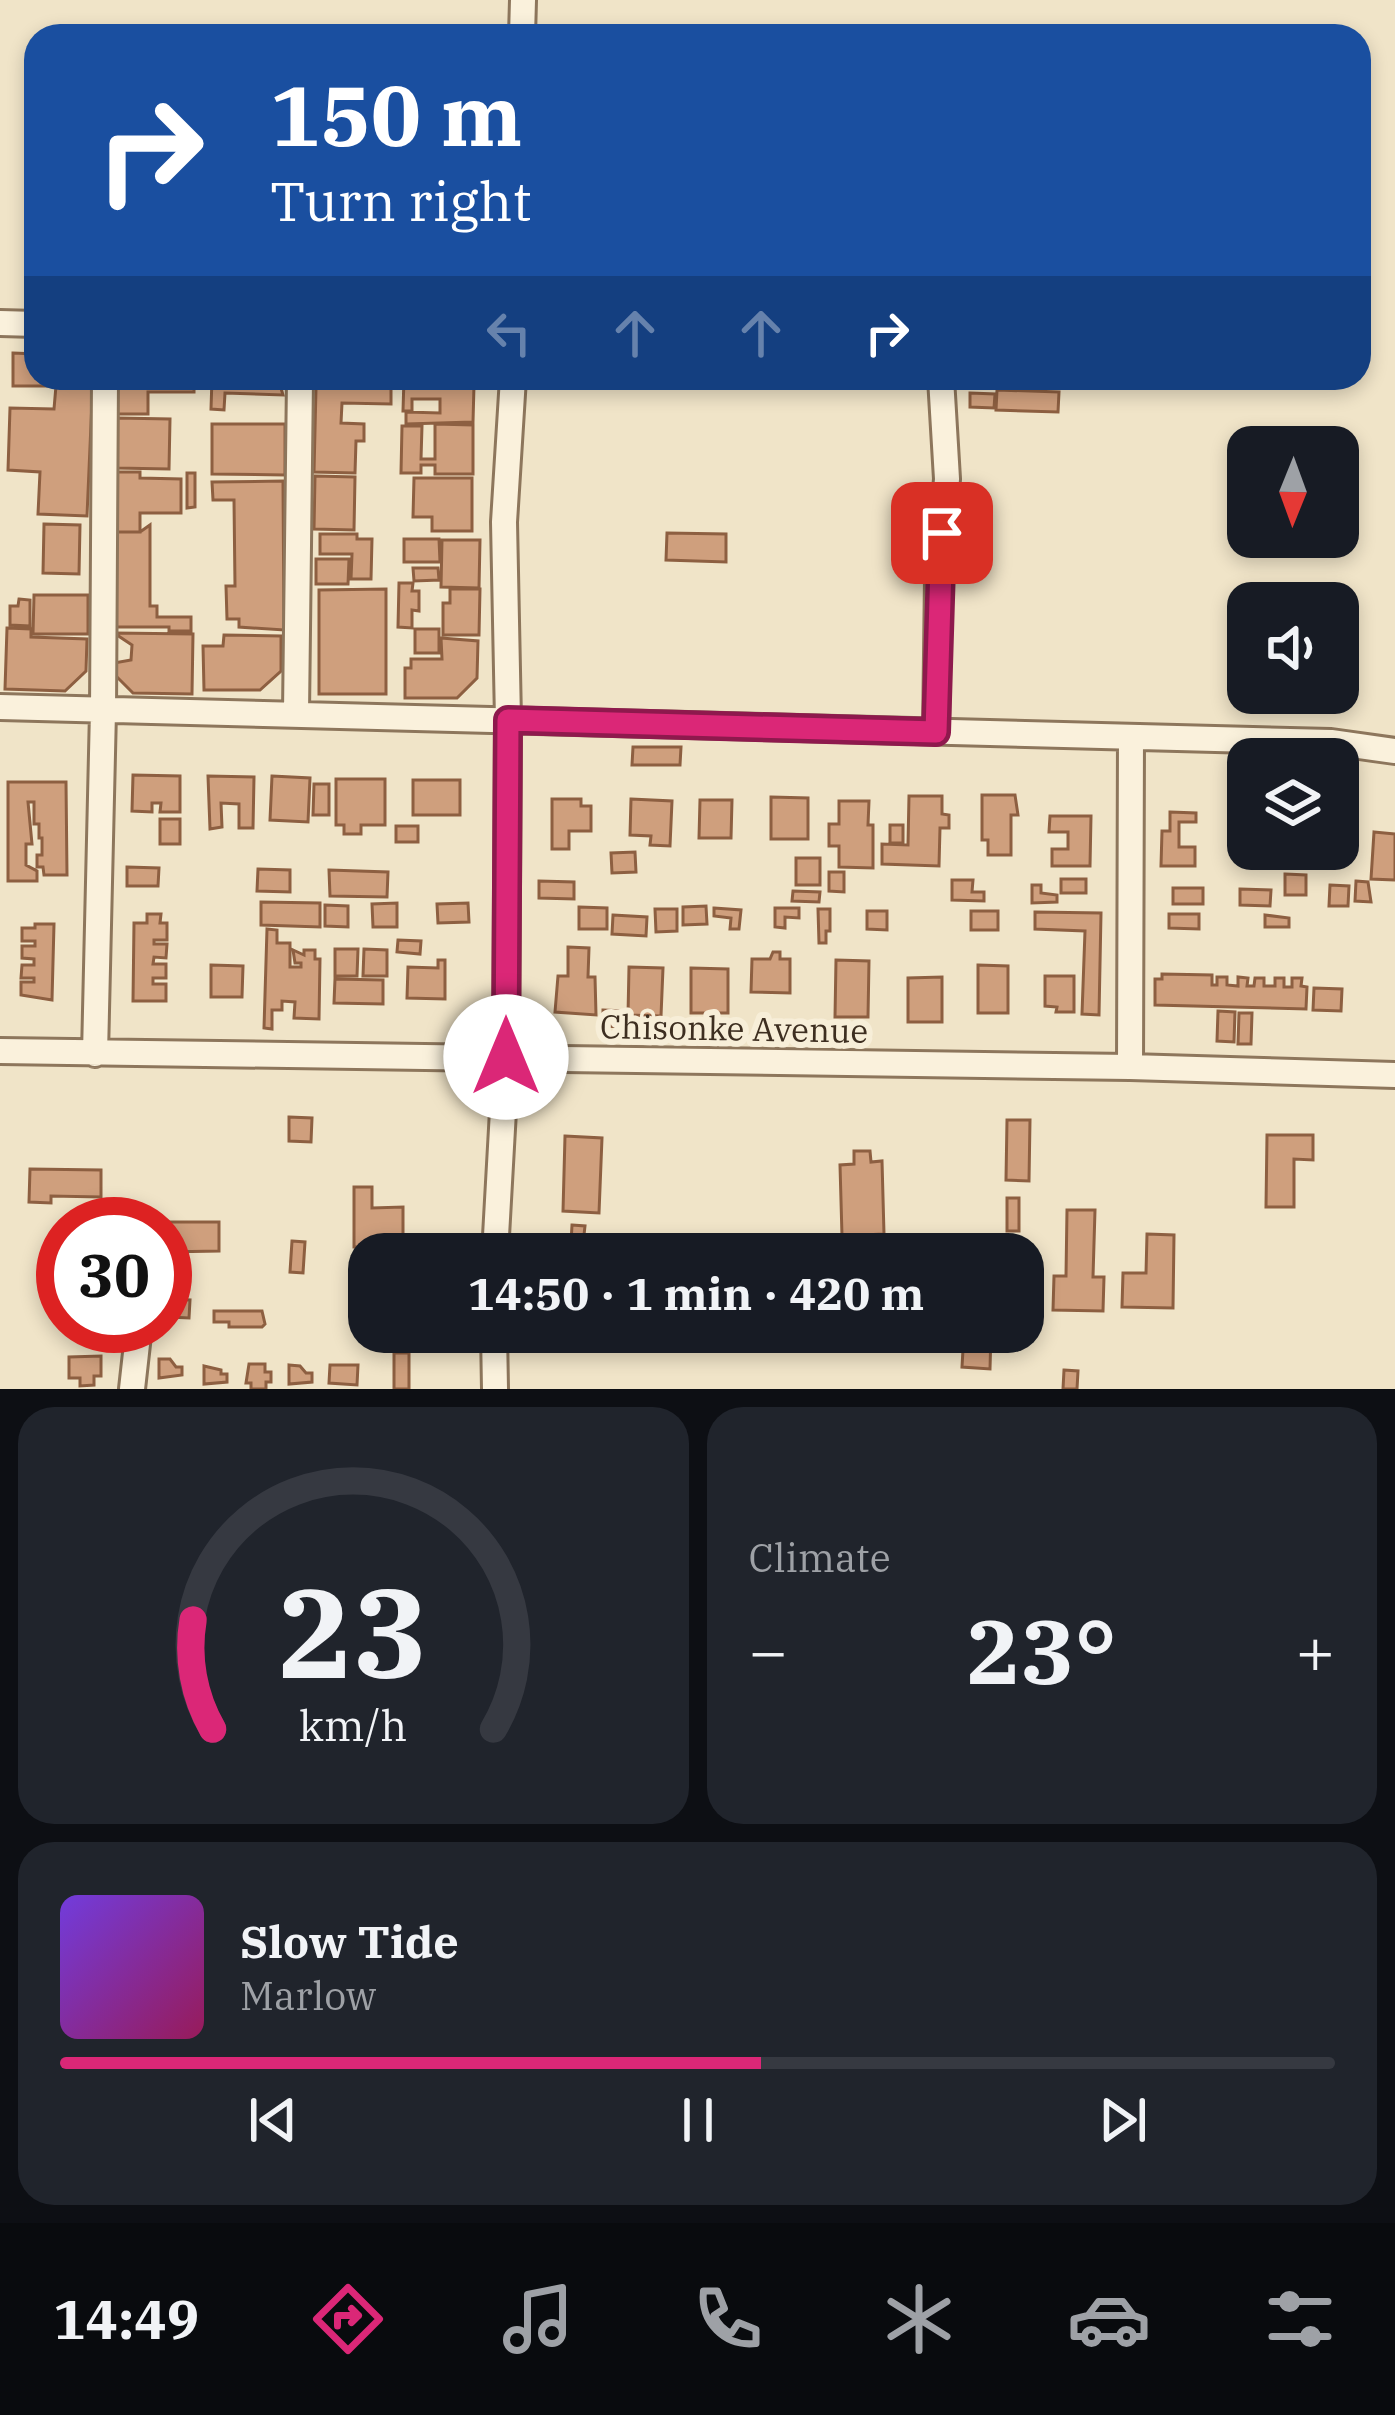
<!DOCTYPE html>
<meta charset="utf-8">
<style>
body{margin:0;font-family:"IBM Plex Serif",serif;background:#20242c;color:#f1f3f6;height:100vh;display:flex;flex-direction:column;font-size:45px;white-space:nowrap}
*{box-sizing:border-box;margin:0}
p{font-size:39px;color:#9ea1a6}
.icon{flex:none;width:66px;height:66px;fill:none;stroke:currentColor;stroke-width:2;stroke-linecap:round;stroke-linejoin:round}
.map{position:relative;height:1389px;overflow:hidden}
.panel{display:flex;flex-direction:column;gap:18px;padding:18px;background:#0d0f14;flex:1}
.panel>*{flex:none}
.top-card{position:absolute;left:24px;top:24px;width:1347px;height:366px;border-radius:36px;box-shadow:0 6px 18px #0003;background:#1a4fa0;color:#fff;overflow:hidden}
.needle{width:78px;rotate:181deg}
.tools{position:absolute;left:1227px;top:426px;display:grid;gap:24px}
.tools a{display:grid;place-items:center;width:132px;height:132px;border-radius:24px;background:#171b24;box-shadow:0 6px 18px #0003;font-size:60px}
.speed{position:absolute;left:36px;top:1197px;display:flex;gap:24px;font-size:60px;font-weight:700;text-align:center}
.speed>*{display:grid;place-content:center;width:156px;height:156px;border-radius:50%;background:#171b24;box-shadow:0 6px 18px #0003;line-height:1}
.speed .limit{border:18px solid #d22;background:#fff;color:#111}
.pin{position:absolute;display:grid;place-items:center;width:102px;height:102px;color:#fff;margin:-51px;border-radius:24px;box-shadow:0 6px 18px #0006}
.me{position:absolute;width:132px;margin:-66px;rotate:0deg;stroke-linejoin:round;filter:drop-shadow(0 0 9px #0008)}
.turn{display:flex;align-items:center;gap:42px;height:252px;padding:0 48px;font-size:54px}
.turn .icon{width:156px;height:156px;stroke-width:2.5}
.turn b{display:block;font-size:84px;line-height:102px}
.lanes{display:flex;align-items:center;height:114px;padding:0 48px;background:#0003;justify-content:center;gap:60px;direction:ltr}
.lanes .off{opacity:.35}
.big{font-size:90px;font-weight:700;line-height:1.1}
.panel .card{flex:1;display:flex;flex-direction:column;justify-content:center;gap:18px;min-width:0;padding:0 42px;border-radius:36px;background:#20242c}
.panel .dial{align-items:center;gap:0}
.dial svg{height:312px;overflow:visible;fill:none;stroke:#363941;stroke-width:7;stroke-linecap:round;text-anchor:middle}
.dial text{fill:#f1f3f6;stroke:none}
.song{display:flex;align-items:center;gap:36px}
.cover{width:144px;height:144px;border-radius:18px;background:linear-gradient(135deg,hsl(260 70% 55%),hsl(330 70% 35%))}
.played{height:12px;border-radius:6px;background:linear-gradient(90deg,#db2777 55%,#363941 55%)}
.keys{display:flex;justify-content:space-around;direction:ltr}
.heat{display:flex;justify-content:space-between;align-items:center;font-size:66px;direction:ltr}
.panel .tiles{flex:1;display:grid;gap:18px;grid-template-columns:1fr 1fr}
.card:last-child{grid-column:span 2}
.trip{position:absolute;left:348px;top:1233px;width:696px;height:120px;border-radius:36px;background:#171b24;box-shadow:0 6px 18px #0003;font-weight:700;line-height:120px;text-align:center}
.dock{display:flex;height:192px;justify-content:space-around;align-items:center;background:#090b0e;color:#9ea1a6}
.dock .icon{width:84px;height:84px}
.dock .on{color:#db2777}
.dock b{font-size:54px;color:#f1f3f6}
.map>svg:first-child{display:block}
</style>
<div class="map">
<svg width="1395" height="1389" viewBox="0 0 1395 1389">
<rect width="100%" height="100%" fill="#f0e4c8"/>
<!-- building -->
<path fill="#cf9f7d" stroke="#8d5f41" stroke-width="3" d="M157,27L201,28V36H157Z
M13,353L36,354V378H93L87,516L38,514L40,472L8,470L10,408L54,409L56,386H13Z
M115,378H194V392H148V414H115Z
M212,378H278L283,395L225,393L224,410L211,409Z
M326,378H391V404L342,403L341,423L364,424V441H356L355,473L314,472L316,388Z
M404,378H467L474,385L473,422L406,424V412L440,413V399H412V411H403Z
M997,390L1059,392L1058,412L996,410Z
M970,393L995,394L994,408L970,407Z
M117,418L170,419L169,469L116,468Z
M212,424H285V475L212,474Z
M435,424L473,425V474H435V465H421V473H401L402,426H422L421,459H435Z
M116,472H140V478L181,479V513H140V532H115Z
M187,473H195V507L187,508Z
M315,476L355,477L354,530L314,529Z
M414,478H472V531H432V517H413Z
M283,481L284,630L239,627V619H227L226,586H235L234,500H213L212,482Z
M44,524L80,525L79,574L43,573Z
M150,525V606H157V617H191V631H169V627H114L115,532H140Z
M667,533L726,534V562L666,560Z
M320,534H357V539H372L371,579H351L352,554H320Z
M404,539H439L440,562H404Z
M442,540H480L479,588L441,587Z
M316,559H349L348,584H316Z
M413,568H438L439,580L414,581Z
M399,583H413L412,591H419V611L412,610V628L398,627Z
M386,589V694H319V590Z
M450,589H480L479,635H443V603H450Z
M34,595H88V634H33Z
M19,599L30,600V626L10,625V606H18Z
M7,628L31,629V637L87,639L86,671L65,691L5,689Z
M415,629H439V653H415Z
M114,633L193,634L192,694L133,693L114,674V663L131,660L132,645Z
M224,635L281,636V671L260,690H204L203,646H223Z
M441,638L478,641L477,678L457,698H405V668H411V659H442Z
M633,747H681L680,765H632Z
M133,775L180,776V812H160L161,803H152V812L132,811Z
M208,776L254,777L253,828H239V804L221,803L222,827L210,829Z
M272,776L310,778L308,822L270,820Z
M336,779H385V825H361V834H344V825H336Z
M413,780H460V815H413Z
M8,782H66L67,875H44L43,867H37V855H42V838H39V824H34V802H28L32,844H26V865L37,871V881H8Z
M314,784H329V815H313Z
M982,795H1015L1018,815H1011V855H988V840H982Z
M909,796H942V814L949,815V828H940L939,866L882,864V844L908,845Z
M771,797L808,798V839H771Z
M552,799H581V806H591V831H569V849H552Z
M631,799L672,801L670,846L650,845L651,836L630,835Z
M700,800H732L731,838H699Z
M839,801H869L868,825H873V868L839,867V846H829V824H839Z
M1170,812L1196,813V822H1179V847H1195V866H1161L1162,831H1170Z
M1238,812H1248V842H1238Z
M1050,816H1091L1090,866H1052V849H1068V832H1049Z
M160,819H180V844H160Z
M890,825H903V843H890Z
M396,826H418V842H396Z
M1374,832L1395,834V880L1371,879Z
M635,852L636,872L612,873L611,853Z
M796,858H820V885H796Z
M127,867L159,868L158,886H127Z
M258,869L290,870V892L257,891Z
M329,870L388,872L387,897L330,896Z
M829,872H844V892L829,891Z
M1285,874L1306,875V895H1285Z
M1061,879H1086V893H1061Z
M952,880H973L972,892H984V901L952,900Z
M539,881L574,882V899L539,898Z
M1356,881L1368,882L1371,902L1355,901Z
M1032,885H1041V893L1057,895V902L1032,903Z
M1330,885L1349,886L1348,906H1329Z
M1173,888H1203V904H1173Z
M1240,889L1271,890L1270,906L1240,905Z
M793,891L820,892L819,902L792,901Z
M261,902L320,903V927L261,925Z
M397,903V927H373L372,904Z
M468,903L469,922L438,923L437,904Z
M325,905L348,906V927L325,926Z
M706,906L707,924L683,925V907Z
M579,907L607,908V929H579Z
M714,908L741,910L739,929H730L731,918L714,916Z
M775,908H799V918L785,917V928L775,927Z
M655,909H677V931L656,932Z
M818,909H830V931H826V943H819Z
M867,911H887V930L867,929Z
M971,911H998V930H971Z
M1035,912L1101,913L1099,1015L1082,1014L1085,931L1035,929Z
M147,914H161L160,923H167V940H154V944H167L166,958L154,957L153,964H166V978H153V984H166V1001H133L134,923H147Z
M1169,914H1199V929L1169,928Z
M613,915L647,917L646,936L612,934Z
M1265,915L1289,918V927H1265Z
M35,924H54L52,1000L21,995V982H34V978H21L22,965H34V959L22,958V946H35V941H22V928H35Z
M267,929L277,930V943H290V967H301V963H295L293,950L304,955V950H315V959H320L319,1019L294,1018L295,1002L282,1001V1010H272V1029L264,1028Z
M398,940L421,941L420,954L397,952Z
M568,947L589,948L588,977H595L596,1015L555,1012L558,976H568Z
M335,949H358L357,976H335Z
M364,949L387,950V976H363Z
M773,952H780V959H790V993L751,992L752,959H770Z
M438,960H445V999L407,998L408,967L438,968Z
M836,960L869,961L868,1017H835Z
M211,965L243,966L242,997H211Z
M978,965L1008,966V1013H978Z
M629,967L663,968L661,1016L628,1015Z
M691,968L728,969V1013H691Z
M1162,974L1212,975V985H1217V977H1227V985L1238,986V977L1248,978L1247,986H1254L1255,978H1264V986H1275V978H1284V987H1292V978H1302L1301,986L1307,987L1306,1009L1155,1005V979H1162Z
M1045,976H1074V1012H1056L1057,1007L1045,1006Z
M942,977V1022H908V978Z
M335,979L383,980V1004L334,1003Z
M1314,988L1342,989L1341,1011L1313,1010Z
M603,1010L624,1011L623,1027L603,1026Z
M1218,1011L1235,1012L1234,1042L1217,1041Z
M1239,1013H1252L1251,1044H1238Z
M289,1117L312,1118L311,1142L289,1141Z
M1007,1120H1030L1029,1181L1006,1180Z
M1267,1135H1313V1160L1294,1159V1207H1266Z
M565,1136L602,1138L599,1213L563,1211Z
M854,1151H870L871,1162L882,1161L884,1234L842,1236L840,1165L854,1164Z
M30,1169L101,1170V1197L51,1196V1203L29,1202Z
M354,1187H372V1208L403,1207V1246L354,1247Z
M1007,1198H1019V1231H1007Z
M1067,1210H1095L1093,1277H1104L1103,1311L1053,1310L1054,1276H1066Z
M157,1222H219V1251L165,1252V1224Z
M572,1225L585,1226L583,1244L571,1243Z
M1147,1234L1174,1235L1173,1308L1122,1307L1123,1273H1146Z
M292,1241L305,1242L303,1273L290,1272Z
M170,1299L190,1300L189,1318L169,1317Z
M214,1311H262L265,1324L262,1327H229V1322H214Z
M964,1332H991L990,1369L962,1367Z
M394,1353H409V1389H394Z
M101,1356V1376H94V1385L80,1386V1378H69V1357Z
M159,1359H170L176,1367H182V1375L159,1378Z
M249,1364H265V1372H271V1382H266V1389H251V1383H246Z
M289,1365L300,1366L306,1373H312V1382L289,1384Z
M330,1365H358L357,1385L329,1383Z
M204,1366L221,1370V1374H227V1382L204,1384Z
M1064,1370L1078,1371L1077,1389H1063Z"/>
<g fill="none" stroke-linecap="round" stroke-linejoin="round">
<!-- minor casing -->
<g stroke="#8d765c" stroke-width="30">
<path id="minor" d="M522,36L523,0
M0,323L36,324
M0,707L1331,742L1395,751
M296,713L300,378
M936,732L938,578L947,479L941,378
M0,1051L1130,1067L1395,1075
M95,1054L103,711L105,378
M1130,1067L1131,737
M495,1254L506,1057L508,720L504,522L513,378
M494,1332L495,1389
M132,1389L139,1326"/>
</g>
<!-- minor -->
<use href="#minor" stroke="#faf1dc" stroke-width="24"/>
</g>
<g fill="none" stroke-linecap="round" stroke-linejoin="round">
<!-- route casing -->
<g stroke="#8e194d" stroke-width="30">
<path id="route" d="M506,1057L508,720L936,732L942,533"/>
</g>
<!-- route -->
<use href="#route" stroke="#db2777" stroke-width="21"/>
</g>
<g text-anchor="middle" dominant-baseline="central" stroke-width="12" stroke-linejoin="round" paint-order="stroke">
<!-- street labels -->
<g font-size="33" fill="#3d2e20" stroke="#f7eed8">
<text transform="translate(734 1028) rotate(1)">Chisonke Avenue</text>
</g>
</g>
</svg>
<div class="tools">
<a><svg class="needle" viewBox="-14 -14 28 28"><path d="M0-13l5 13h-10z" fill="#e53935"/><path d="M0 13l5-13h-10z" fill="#9ea1a6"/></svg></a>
<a><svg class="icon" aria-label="sound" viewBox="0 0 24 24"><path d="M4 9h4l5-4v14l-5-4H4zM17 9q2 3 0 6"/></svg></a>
<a><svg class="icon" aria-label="layers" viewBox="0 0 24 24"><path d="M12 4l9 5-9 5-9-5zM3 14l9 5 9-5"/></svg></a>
</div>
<div class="speed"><div class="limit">30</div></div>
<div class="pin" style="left:942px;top:533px;background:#d93025"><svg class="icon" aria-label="arrive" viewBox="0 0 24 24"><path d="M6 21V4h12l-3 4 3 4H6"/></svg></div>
<svg class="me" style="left:506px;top:1057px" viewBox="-20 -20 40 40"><circle r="19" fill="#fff"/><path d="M0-13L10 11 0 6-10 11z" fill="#db2777"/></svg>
<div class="trip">14:50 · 1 min · 420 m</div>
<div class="top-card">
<div class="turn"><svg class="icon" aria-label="right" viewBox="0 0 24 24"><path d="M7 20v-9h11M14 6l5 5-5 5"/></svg><div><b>150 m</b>Turn right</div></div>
<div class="lanes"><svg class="icon off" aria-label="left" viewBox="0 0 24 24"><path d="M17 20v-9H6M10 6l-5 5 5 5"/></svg><svg class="icon off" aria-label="ahead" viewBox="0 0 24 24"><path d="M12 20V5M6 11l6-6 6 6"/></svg><svg class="icon off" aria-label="ahead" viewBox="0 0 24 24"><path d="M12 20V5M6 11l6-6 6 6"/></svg><svg class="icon" aria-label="right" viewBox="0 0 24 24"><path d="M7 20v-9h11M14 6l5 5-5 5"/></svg></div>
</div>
</div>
<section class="panel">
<div class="tiles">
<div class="card dial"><svg viewBox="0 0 100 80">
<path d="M14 69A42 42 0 1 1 86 69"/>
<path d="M14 69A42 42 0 0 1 9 41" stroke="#db2777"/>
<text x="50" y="56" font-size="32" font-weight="700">23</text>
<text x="50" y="72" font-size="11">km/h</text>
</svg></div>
<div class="card"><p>Climate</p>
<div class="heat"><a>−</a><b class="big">23°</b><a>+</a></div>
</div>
<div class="card">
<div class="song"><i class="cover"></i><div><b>Slow Tide</b><p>Marlow</p></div></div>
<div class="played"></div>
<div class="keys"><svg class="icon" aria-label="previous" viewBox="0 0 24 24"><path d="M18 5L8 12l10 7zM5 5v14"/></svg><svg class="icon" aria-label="pause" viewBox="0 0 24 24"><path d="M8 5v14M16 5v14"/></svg><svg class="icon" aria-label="next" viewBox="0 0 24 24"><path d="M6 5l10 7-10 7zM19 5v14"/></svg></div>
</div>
</div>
</section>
<nav class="dock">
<b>14:49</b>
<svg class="icon on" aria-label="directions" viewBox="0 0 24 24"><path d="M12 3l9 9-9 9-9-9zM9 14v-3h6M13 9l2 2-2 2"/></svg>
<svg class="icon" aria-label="music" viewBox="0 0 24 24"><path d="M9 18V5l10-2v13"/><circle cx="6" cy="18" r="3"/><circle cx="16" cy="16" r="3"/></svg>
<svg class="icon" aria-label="phone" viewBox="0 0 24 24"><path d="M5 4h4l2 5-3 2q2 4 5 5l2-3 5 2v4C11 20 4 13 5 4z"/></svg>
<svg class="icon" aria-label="climate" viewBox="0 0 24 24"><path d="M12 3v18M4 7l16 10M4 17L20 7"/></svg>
<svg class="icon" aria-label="car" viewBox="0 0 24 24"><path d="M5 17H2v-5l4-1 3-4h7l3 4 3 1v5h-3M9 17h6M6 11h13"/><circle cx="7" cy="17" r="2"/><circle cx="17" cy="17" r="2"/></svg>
<svg class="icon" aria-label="filters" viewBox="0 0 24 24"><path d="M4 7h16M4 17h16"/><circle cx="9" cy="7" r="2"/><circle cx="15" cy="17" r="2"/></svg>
</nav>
